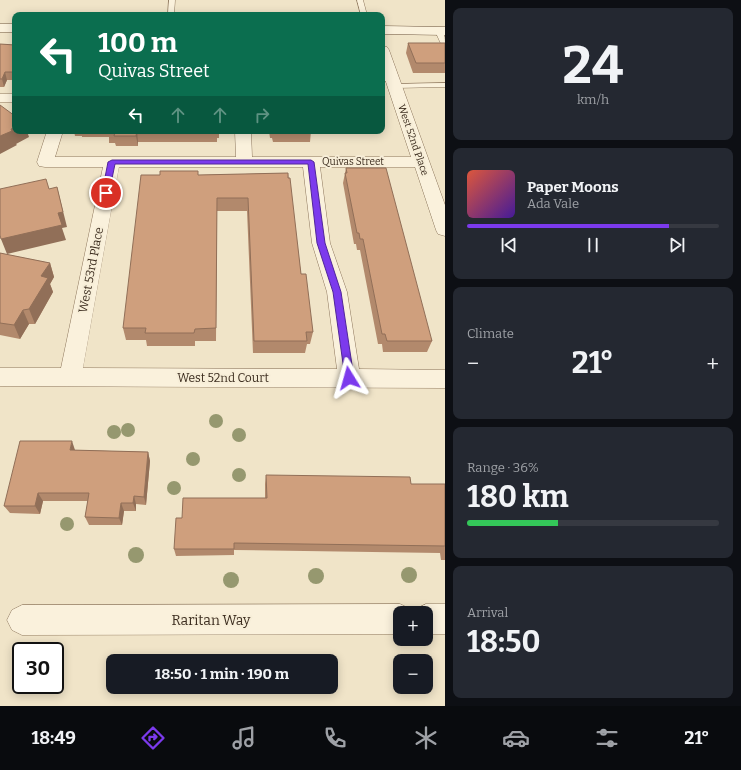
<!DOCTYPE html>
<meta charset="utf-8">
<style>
body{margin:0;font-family:Bitter,serif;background:#242831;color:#f1f3f6;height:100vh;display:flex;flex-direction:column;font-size:15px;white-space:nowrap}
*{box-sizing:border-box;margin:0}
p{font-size:13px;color:#9ea1a6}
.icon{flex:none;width:22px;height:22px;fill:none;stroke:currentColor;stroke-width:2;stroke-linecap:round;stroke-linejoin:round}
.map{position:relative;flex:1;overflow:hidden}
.sheet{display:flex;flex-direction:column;gap:8px;padding:8px;background:#0d0f14;width:296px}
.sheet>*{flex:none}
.top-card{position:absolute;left:12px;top:12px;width:373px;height:122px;border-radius:8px;box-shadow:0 2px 10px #0003;background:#0b6e4f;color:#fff;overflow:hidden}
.fabs{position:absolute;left:393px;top:606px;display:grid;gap:8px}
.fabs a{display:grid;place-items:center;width:40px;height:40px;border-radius:8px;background:#171b24;box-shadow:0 2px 10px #0003;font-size:20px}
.speed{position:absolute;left:12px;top:642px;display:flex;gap:8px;font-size:20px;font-weight:700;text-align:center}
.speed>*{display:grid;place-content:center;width:52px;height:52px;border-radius:50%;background:#171b24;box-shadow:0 2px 10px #0003;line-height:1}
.speed .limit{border:2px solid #111;border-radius:6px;background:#fff;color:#111}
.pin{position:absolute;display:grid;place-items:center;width:34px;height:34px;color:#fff;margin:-17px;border:2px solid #fff;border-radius:50%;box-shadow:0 1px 4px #0007}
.me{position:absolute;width:44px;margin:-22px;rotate:352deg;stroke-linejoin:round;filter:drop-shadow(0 0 3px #0008)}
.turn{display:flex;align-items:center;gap:14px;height:84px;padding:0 20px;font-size:18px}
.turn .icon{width:52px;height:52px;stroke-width:2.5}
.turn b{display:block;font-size:28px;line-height:34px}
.lanes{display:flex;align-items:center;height:38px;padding:0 20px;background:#0003;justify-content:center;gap:20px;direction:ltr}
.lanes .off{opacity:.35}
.big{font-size:30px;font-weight:700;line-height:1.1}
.sheet .tile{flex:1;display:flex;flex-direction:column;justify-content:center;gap:6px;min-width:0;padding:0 14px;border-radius:8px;background:#242831}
.sheet .dial{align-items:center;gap:0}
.dial b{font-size:52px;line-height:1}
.song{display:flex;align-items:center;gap:12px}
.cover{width:48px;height:48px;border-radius:6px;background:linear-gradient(135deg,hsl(10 70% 55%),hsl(260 70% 35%))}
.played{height:4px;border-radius:2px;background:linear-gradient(90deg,#7c3aed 80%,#363941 80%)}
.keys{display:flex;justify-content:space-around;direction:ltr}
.heat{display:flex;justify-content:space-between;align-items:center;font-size:22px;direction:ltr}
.charge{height:6px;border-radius:3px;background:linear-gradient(90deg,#34c759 36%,#363941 0)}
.trip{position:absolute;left:106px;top:654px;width:232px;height:40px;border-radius:8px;background:#171b24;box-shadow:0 2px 10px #0003;font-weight:700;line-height:40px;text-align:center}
.dock{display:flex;height:64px;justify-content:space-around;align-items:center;background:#090b0e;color:#9ea1a6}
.dock .icon{width:28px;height:28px}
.dock .on{color:#7c3aed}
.dock b{font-size:18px;color:#f1f3f6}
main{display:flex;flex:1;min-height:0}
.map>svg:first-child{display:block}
</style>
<main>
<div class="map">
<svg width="445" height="706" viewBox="0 0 445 706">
<rect width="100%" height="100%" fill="#f0e4c8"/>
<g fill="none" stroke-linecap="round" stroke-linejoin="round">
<!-- lane casing -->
<g stroke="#8d765c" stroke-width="1">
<path id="lane" d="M169,0H175L174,15H168Z
M357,0H363L367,15H361Z
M436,29H442C445,35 445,40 445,46L441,44L435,31Z
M382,77H392L396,79L392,81H382Z
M445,83V87L394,88L390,86L394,84Z"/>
</g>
<!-- street casing -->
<g stroke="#8d765c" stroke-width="1">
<path id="street" d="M382,46L387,47L389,50L445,205V236L438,234L436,230L415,167H320L330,243L347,292L359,369L445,370V388L0,386V368H61L103,167H45L39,166L37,162L47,131H63L55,157H236L235,131H251L252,157H411L382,70ZM119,167H303L312,243L327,292L337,369L83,368Z
M0,94H15V102H0Z
M400,604L410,609L412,613H400V634L22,635L12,630L7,620L12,610L22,605Z
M426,604H445V634H426V613H414L416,609Z"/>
</g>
<!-- secondary casing -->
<g stroke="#6f573f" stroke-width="1">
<path id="secondary" d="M0,24H15V32H0Z
M382,26L445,27V35L382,34Z"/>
</g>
<!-- lane -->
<use href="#lane" fill="#faf1dc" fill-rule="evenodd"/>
<!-- street -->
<use href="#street" fill="#faf1dc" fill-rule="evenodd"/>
<!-- secondary -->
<use href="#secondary" fill="#faf1dc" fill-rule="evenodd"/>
</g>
<!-- trees -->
<g fill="#96986f">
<circle cx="216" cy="421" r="7"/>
<circle cx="128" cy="430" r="7"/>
<circle cx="114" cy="432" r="7"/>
<circle cx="239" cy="435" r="7"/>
<circle cx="193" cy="459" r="7"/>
<circle cx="239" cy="475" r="7"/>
<circle cx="174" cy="488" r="7"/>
<circle cx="67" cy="524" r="7"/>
<circle cx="136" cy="555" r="8"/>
<circle cx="409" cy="575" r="8"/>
<circle cx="316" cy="576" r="8"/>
<circle cx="231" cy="580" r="8"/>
</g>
<!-- wall -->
<path fill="#b2896c" d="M408,43H445V73H413L406,53Z
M0,44L15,45V80H7L4,87H0Z
M74,131H219V138H217V142H138V146H116L115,143H109V137H82V136H75Z
M269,131H311L310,142H273L272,138H270Z
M346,168L432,341L427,352H383L382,344H378L360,250H357L356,244H354L343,183Z
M288,173L301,274L313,332L310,344H307L305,353H253L247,211H217L216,341H195V346H147L146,340H126L123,328L198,175Z
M0,253L50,263L54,277L50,284L53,292L35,324H29L20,339L0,335Z
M75,450L148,452L150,461L146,505L136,504V511H124L122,525H89L85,517L88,501H43L40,514L10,513L4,506Z
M266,475L411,484H445V560H441L440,553L234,550V555L176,556L174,549L182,518L265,498V484Z"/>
<!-- shaded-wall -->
<path fill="#916f58" d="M5,72L7,80L4,87L2,79Z
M15,127V131H27L29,137L16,144L17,145L0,154V136Z
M137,131L138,142V146L136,136Z
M57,187L67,227L62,228L66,240L7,254L1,239L58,213Z
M50,263L54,277L50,284L53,292L35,324L29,309L41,276Z
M23,310L29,324L20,339L14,325Z
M72,441L75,450H70Z
M148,452L150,461L146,505L144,497Z
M38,493L43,501L40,514L35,506Z
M134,496L136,504V511L133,503Z
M121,503L124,511L122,525L119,518Z"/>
<!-- building -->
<path fill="#cf9f7d" stroke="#916f58" d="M408,43H445V63H416Z
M0,44L15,45V72H5L2,79H0Z
M0,105L15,116V127L11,129L12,131L0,136Z
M108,131H217H137L136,136H114L115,132H108Z
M346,168H386L432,341H387L385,334H382L363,239H360L359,233H357L345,173H347Z
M160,171H198V175L288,173V178H290L301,274H306L313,332H306L307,341H254L248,198H217L216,328L195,329L194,333H145L146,328H123L141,175H160Z
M46,179L49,189L57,187L63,212L58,213L62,225L1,239L0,235V189Z
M0,253L50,263L41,276L48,278L29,309L23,310L14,325L0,323Z
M20,441H72L70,450L148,452L144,497L134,496L133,503H121L119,518L85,517L89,493H38L35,506H4Z
M266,475L410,477L411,484H445V546L234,543V549H174L176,518H182L183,498H267Z"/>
<!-- route -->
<path fill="#7c3aed" stroke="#51269a" d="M311,160L314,162L325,243L341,292L354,378L353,381H346L345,378L333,292L317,243L308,164H115L109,193L106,196L102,193L108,162L112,160Z"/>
<g text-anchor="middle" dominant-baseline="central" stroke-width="4" stroke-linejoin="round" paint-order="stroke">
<!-- far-street labels -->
<g font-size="10" fill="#3d2e20" stroke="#f7eed8">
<text transform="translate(413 140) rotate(71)">West 52nd Place</text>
<text x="353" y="162">Quivas Street</text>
</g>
<!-- street labels -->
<g font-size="12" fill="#3d2e20" stroke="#f7eed8">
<text transform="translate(91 270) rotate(-79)">West 53rd Place</text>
<text x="223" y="378">West 52nd Court</text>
</g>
<!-- near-street labels -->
<g font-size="14" fill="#3d2e20" stroke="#f7eed8">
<text x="211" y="620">Raritan Way</text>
</g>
</g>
</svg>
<div class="fabs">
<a>+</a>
<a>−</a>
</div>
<div class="speed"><div class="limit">30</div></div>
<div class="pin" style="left:106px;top:193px;background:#d93025"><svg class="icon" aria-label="arrive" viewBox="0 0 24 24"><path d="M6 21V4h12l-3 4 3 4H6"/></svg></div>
<svg class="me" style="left:349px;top:378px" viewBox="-20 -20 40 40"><path d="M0-17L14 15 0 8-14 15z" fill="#7c3aed" stroke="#fff" stroke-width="4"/></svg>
<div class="trip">18:50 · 1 min · 190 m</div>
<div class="top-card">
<div class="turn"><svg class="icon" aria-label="left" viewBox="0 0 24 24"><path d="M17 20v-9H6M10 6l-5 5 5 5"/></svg><div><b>100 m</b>Quivas Street</div></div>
<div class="lanes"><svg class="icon" aria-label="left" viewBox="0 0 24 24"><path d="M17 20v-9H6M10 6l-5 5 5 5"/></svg><svg class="icon off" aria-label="ahead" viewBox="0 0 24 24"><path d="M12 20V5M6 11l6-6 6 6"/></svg><svg class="icon off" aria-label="ahead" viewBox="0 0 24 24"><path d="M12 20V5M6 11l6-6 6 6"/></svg><svg class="icon off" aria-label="right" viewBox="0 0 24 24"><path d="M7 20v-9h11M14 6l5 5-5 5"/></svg></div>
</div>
</div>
<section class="sheet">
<div class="tile dial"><b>24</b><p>km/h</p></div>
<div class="tile">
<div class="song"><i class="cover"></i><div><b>Paper Moons</b><p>Ada Vale</p></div></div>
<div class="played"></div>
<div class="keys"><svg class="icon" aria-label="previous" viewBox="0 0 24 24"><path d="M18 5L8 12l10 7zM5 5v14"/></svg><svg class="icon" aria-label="pause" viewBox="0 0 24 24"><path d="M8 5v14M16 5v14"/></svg><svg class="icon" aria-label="next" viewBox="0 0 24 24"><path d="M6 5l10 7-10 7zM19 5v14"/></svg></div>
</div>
<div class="tile"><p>Climate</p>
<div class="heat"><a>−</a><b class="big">21°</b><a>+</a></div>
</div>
<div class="tile"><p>Range · 36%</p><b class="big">180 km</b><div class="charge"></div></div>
<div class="tile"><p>Arrival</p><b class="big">18:50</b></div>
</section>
</main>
<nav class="dock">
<b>18:49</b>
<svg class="icon on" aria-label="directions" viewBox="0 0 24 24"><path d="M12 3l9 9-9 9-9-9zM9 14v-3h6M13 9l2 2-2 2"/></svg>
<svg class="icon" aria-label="music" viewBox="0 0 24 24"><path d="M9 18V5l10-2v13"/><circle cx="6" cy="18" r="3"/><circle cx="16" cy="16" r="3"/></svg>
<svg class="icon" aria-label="phone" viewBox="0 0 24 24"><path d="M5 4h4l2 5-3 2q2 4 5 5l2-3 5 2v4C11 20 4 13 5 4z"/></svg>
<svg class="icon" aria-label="climate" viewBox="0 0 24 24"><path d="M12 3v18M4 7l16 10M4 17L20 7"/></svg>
<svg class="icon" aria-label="car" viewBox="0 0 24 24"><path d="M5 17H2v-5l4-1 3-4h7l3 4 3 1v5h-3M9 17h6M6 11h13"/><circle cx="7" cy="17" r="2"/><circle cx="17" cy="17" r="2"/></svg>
<svg class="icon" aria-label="filters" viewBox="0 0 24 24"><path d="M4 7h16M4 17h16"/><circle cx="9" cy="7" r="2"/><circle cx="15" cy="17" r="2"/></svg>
<b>21°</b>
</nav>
